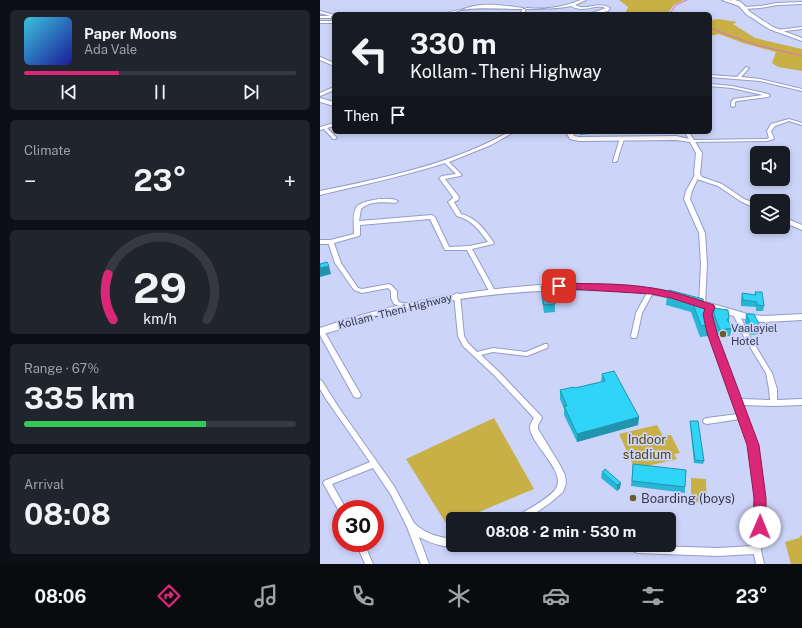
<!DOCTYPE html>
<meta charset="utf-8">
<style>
body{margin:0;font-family:"Public Sans",sans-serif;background:#20242c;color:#f1f3f6;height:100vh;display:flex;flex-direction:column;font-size:15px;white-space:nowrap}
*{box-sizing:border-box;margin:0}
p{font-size:13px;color:#9ea1a6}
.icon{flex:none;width:22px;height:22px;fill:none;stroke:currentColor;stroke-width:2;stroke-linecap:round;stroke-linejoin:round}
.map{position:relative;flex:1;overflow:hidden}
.drawer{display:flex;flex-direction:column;gap:10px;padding:10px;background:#0d0f14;width:320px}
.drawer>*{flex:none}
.top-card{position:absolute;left:12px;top:12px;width:380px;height:122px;border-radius:6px;box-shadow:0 2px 6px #0003;background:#171b24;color:#f1f3f6;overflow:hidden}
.tools{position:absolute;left:430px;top:146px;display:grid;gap:8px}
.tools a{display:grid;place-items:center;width:40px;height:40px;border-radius:6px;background:#171b24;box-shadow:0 2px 6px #0003;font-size:20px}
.speed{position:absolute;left:12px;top:500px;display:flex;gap:8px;font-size:20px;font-weight:700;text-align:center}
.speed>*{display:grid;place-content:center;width:52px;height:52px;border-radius:50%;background:#171b24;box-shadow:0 2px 6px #0003;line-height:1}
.speed .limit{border:6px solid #d22;background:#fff;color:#111}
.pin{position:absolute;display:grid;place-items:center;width:34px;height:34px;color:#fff;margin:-17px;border-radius:8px;box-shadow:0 2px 6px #0006}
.me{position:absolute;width:44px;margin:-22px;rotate:1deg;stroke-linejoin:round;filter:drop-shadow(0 0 3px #0008)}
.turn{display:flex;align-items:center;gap:14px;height:84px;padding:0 12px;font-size:18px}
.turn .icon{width:52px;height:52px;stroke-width:2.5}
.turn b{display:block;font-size:28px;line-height:34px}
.then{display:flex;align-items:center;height:38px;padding:0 12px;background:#0003;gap:8px;font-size:15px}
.big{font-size:30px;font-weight:700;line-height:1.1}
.drawer .widget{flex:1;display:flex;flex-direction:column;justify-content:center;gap:6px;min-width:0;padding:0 14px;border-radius:6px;background:#20242c}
.drawer .dial{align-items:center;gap:0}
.dial svg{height:104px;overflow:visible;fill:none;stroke:#363941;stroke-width:7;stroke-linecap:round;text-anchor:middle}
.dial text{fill:#f1f3f6;stroke:none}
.song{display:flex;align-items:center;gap:12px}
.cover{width:48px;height:48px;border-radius:6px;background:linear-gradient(135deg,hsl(190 70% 55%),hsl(240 70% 35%))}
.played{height:4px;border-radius:2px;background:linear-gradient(90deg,#db2777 35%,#363941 35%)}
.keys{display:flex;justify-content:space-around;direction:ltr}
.heat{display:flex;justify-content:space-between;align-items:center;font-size:22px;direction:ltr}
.charge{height:6px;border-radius:3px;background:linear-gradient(90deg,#34c759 67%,#363941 0)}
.trip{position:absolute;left:126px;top:512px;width:230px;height:40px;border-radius:6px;background:#171b24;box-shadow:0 2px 6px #0003;font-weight:700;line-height:40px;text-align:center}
.menu{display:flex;height:64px;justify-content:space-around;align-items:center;background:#090b0e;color:#9ea1a6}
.menu .icon{width:28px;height:28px}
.menu .current{color:#db2777}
.menu b{font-size:18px;color:#f1f3f6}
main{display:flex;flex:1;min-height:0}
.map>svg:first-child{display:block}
</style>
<main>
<section class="drawer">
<div class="widget">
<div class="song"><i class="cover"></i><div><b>Paper Moons</b><p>Ada Vale</p></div></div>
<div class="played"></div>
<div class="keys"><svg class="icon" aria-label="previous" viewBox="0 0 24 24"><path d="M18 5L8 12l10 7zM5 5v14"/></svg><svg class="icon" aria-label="pause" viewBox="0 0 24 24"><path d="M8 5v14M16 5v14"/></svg><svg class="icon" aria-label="next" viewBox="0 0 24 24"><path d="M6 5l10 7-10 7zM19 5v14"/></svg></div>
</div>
<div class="widget"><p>Climate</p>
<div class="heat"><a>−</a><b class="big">23°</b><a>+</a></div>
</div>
<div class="widget dial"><svg viewBox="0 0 100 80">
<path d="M14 69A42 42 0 1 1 86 69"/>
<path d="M14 69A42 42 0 0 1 10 34" stroke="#db2777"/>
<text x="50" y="56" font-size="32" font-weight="700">29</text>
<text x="50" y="72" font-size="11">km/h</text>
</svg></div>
<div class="widget"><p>Range · 67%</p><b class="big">335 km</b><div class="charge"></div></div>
<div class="widget"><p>Arrival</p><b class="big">08:08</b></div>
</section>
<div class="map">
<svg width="482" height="564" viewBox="0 0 482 564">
<rect width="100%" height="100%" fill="#ccd4f9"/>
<!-- green -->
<path fill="#c8b047" d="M299,0H364L354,5L347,14H305L308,7Z
M399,19L417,22L413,24L435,38L482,49V71L458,67L452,63L456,52L423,43L399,34L390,36V20Z
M174,418L214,489L142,519H133V523L127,525L86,459Z
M337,425L343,436L351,435L360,453L354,454L357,459L315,469L299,434Z
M371,478L386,479L387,503L371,501Z
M482,535V564H471L465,542L479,538Z"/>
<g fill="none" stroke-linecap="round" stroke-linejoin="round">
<!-- stream -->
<path stroke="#dc70c5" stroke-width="1" d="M338,14L350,12
M354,14L351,12L356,5L367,0
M390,28L433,44L482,56"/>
<!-- minor casing -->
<g stroke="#949cc8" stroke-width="2">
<path id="minor" d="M261,0H266L255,5C266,12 278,0 290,8L288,11L275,14H269L286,8C274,3 264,14 251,6C236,9 221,9 206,8L204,14H200L203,8C187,6 170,3 154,6C144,8 134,14 123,14C167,0 216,19 261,0Z
M410,0H415L421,2L423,5L420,6L419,4Z
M482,2V4L457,5L440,8L424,9L422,8L424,7L440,6L457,3Z
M0,11L14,15V17L11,16V18H0V16H10L0,13Z
M0,21H14V23H0Z
M482,27V29L457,32L455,31L457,30Z
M0,57L14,63V66L0,60Z
M426,67L429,68L421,77L440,79L482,89V91L440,81L390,77V75L417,77Z
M390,84L412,86L448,94L450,96L448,97L417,101L415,102V106L413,107L411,106V102L414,99L443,95L412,88L390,86Z
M14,87V90L0,96V93Z
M469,119L482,123V125L469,121L455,126L451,131L454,139L447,141L372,142H370L365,132H369L374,140L447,139L449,138L447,131L451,124Z
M14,123V126L7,128L17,138L15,139H13L4,129L0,130V127Z
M189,132H194L171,145L129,162L142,175L140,176L125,179L139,197L138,200L134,202L141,214C157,218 165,230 174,243L173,244L152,249L175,291L174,292H170L169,291L147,250H125L110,219L40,225V235L39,236L14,243L21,263L38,288L42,289L69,284L71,285L77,291V298L79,302L83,303H92L93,304L92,305L83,307L74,304L71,298V291L68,288L42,293L34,290L15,263L9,245V244H0V240H10L34,234C34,226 32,215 36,208C40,200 70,196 78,201L75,203C64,202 49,201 41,209L39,221L112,215L115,217L129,247L149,246L168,242C159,230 152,220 137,216L128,202L133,198V197L119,178L122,176L136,174L125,163C84,176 42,185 0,195V191C49,181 98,171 144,153C160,147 174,140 189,132Z
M300,138H304V139L297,161L295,162H293V161Z
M375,175H377L379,176L372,191L370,199L385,233L387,264L385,304L382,306L379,304L381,264L379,233L364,199L366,191Z
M331,289L334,291L322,313L317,336L316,338H312L311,336L316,313L328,291Z
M137,293L140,295L144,336L148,343L157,352L173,348L206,352L225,344H227L228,346L227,348L207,356L173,352L161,355L179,372L221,416L222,418L218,425V429L240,465L245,475L246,483L243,492L230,503L207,519H196L197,516C209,509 226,500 235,490C249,473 209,443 210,427C210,424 212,421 214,418L175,376L143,346L138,336L134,295Z
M391,305L394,307L391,314V322L420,399L450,400L449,389L446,373L424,337L413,314L416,312L419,314L430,337L452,373L457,389V400L482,399V405L454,406L422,405L437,445L444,498L441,550L444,564H436L434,554L398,556L318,553L304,548L303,545L398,548L433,546L436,498L429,445L420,419L387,424L384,423L383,421L384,419L387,418L418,414L385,322V314L389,306Z
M0,329H3L4,331L41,395L40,397L37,398L34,397L0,335Z
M0,380L2,381L19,408L74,486L94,523C105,534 118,537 133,539V545L136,546C127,549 108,542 99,537L109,564H101L87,527L71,495L53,468L12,484L26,509H21V512L19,511L3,483L4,481L50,462L6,399L0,389Z
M36,543H44L53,564H45Z"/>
</g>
<!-- major casing -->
<g stroke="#949cc8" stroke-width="2">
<path id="major" d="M402,0H409L423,4L430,12L453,27L482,38V41L449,29L426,14L419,6Z
M0,98L14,102V106L0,102Z
M246,132H252L254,136L259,137L356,136L374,140L382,153L380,174L382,177L402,184L424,199L437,204V209L420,201L398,186L377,179L374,174L376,153L370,142L356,140L259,141L250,139Z
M463,217L482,225V230L463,222Z"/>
</g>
<!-- highway casing -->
<g stroke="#949cc8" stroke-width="2">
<path id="highway" d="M239,284C280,284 321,283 361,295L363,297L358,300C325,291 292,290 259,290C195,290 131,298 69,313C46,319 23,329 0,335V328C79,301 156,288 239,284Z
M372,298L431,315L445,316L482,314V320L445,322L431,321L369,303L367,301Z"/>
</g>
<!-- minor -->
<use href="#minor" fill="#fff" fill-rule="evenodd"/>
<!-- major -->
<use href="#major" fill="#fff" fill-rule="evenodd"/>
<!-- highway -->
<use href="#highway" fill="#fff" fill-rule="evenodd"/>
</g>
<!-- wall -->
<path fill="#29b6d4" d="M259,132H280V133L260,135Z
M221,286L235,304V312L224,313L221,294Z
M435,292L444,306L443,311H436V307L421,306V299L422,293L435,295Z
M347,294L383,299L385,311L390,325L388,336L380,337L371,312L346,305Z
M394,308L409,319V323L412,328L410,336L398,337L392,322V315Z
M426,314L440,326L438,334L431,335L425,322Z
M282,374L319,417L318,425L257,442L244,415V409L240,399V390L255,388L281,382Z
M370,421L384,461L383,464L374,463L370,424Z
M313,464L365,487V493L311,486Z
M285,469L300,488L297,491L281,478L282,472Z"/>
<!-- shaded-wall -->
<path fill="#2294ad" d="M9,266L11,274L0,277V268Z
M319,417L318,425L257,442V434Z
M301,483L300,488L297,491V485Z"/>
<!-- building -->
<path fill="#30d4f7" stroke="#2294ad" d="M7,262L9,266L0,268V264Z
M232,285L235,304L224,305L221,286Z
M349,290L383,299L385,311L390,325L381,326L372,301L347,294Z
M435,292H442L444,306L437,305V302L423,300L422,293L436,295Z
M394,308L408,310L409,319H407L412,328L400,330L394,314Z
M426,314H434L440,326L432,327Z
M294,371L319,417L257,434L244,406H247L240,390L254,387L255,388L285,381L282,374Z
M370,421H378L384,461L375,460Z
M313,464L366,470L365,487L312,481Z
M285,469L301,483L297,485L282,472Z"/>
<!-- route -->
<path fill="#db2777" stroke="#8e194d" d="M239,283C270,284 301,283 332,288C353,291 373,298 394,305L395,307L392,314L397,333L439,445L446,498V527L444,531L440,532L435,531L433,527L434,498L427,445L387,333L383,314L385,309L351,298L331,294L236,288L235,286Z"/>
<!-- markers -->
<g fill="#6a5d2a" stroke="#ccd4f9" stroke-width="1.5">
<circle cx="403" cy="334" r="4"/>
<circle cx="313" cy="498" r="4"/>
</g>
<g text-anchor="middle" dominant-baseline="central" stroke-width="3.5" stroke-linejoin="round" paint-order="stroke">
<!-- street labels -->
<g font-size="11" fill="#36394b" stroke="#ccd4f9">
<text transform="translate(75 311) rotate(-14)">Kollam - Theni Highway</text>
</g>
<!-- poi labels -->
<g font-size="11" fill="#36394b" stroke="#ccd4f9" text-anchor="start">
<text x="411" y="328">Vaalayiel<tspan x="411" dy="13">Hotel</tspan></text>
</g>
<!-- near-park labels -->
<g font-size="13" fill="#574a0a" stroke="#ccd4f9">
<text x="327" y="439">Indoor<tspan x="327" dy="15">stadium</tspan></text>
</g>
<!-- near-poi labels -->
<g font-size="13" fill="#36394b" stroke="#ccd4f9" text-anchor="start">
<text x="321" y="498">Boarding (boys)</text>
</g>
</g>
</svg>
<div class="tools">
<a><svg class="icon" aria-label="sound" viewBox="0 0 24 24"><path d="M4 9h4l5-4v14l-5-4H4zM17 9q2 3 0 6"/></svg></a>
<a><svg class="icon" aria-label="layers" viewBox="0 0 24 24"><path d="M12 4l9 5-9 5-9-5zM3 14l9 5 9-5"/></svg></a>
</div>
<div class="speed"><div class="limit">30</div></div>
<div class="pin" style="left:239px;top:286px;background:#d93025"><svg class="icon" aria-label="arrive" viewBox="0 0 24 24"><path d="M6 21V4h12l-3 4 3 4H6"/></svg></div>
<svg class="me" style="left:440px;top:527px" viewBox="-20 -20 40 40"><circle r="19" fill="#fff"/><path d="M0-13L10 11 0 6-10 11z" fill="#db2777"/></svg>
<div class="trip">08:08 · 2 min · 530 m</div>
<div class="top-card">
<div class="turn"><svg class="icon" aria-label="left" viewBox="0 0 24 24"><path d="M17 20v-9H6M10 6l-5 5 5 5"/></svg><div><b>330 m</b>Kollam - Theni Highway</div></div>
<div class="then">Then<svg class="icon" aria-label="arrive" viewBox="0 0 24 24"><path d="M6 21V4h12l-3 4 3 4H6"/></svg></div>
</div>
</div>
</main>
<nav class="menu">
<b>08:06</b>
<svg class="icon current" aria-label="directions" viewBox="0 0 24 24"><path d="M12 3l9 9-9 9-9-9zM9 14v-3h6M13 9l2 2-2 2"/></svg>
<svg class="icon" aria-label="music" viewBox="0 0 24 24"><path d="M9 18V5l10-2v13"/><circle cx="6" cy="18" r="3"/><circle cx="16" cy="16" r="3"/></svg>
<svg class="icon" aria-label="phone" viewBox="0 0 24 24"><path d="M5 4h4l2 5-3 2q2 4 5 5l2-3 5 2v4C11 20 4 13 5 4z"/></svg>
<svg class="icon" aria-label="climate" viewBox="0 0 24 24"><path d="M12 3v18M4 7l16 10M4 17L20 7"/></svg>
<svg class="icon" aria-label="car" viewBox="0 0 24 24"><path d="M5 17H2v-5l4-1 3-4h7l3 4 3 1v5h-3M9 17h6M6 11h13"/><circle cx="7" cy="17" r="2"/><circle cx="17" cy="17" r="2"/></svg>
<svg class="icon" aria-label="filters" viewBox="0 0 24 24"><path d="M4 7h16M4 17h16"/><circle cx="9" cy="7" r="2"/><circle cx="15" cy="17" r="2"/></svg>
<b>23°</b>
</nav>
